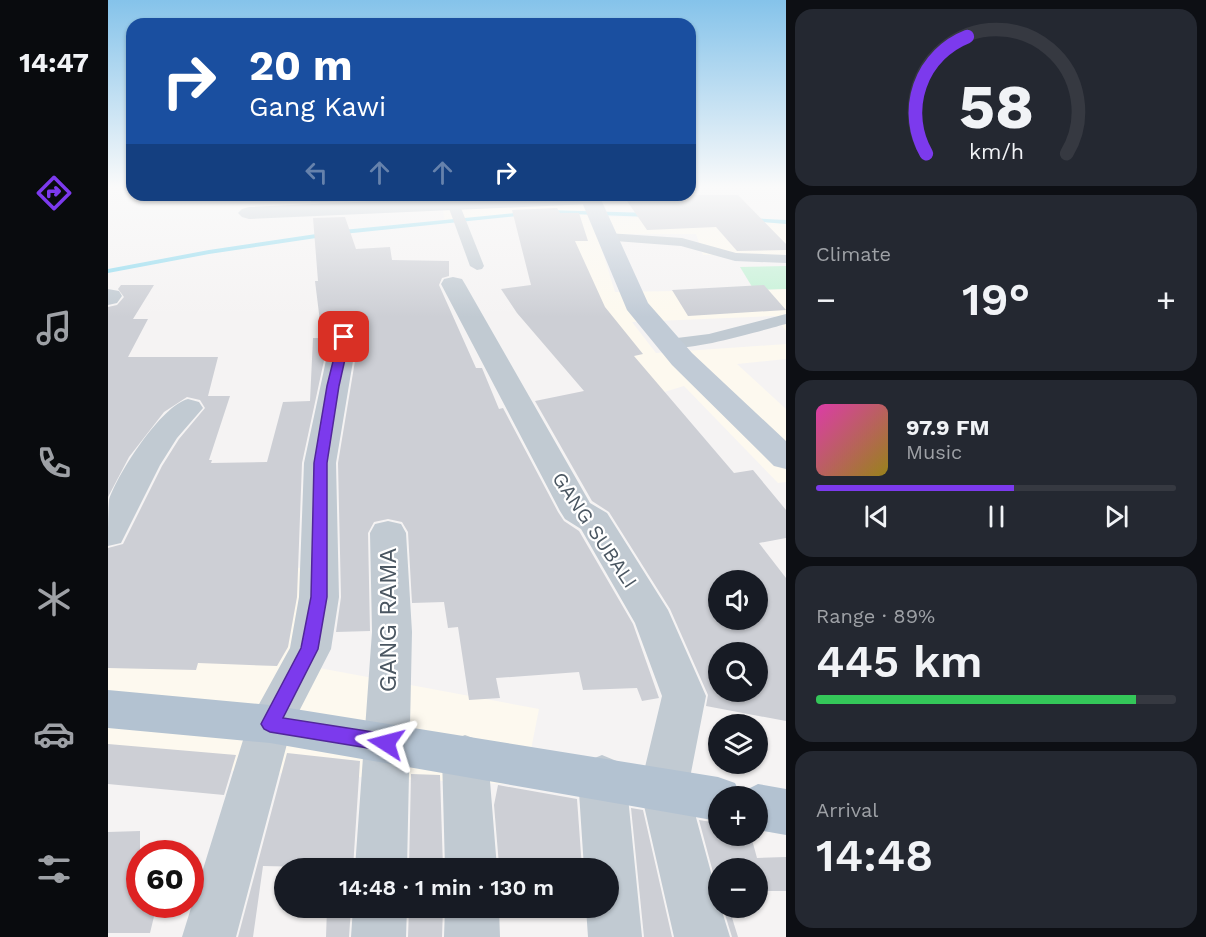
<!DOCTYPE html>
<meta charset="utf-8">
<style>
body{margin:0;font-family:"Work Sans",sans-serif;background:#242831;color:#f1f3f6;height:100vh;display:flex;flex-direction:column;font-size:22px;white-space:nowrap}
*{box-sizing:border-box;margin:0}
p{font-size:20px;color:#9ea1a6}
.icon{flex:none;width:33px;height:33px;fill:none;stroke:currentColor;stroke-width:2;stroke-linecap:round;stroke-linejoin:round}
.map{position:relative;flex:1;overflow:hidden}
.drawer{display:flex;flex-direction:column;gap:9px;padding:9px;background:#0d0f14;width:420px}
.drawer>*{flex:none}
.top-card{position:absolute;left:18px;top:18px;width:570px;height:183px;border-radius:18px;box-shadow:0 2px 4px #0004;background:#1a4fa0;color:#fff;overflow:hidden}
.controls{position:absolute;left:600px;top:570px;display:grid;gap:12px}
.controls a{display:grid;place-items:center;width:60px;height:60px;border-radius:50%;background:#171b24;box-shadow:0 2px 4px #0004;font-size:30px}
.speed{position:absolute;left:18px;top:840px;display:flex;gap:12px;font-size:30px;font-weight:700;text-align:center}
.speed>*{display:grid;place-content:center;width:78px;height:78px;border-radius:50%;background:#171b24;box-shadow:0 2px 4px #0004;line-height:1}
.speed .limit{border:9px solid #d22;background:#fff;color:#111}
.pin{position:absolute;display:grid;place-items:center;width:51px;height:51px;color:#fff;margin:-26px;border-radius:12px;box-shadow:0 3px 9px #0006}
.me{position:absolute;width:66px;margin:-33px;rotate:279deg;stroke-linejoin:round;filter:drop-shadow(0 0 4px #0008)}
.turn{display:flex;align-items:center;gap:21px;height:126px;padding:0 24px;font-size:27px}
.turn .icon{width:78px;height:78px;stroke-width:2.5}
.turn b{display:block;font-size:42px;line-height:51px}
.lanes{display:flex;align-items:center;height:57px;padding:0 24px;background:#0003;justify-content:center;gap:30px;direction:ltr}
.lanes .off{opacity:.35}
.big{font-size:45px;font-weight:600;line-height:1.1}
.drawer .card{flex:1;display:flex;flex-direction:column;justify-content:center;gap:9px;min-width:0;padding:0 21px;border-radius:18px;background:#242831}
.drawer .dial{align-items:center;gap:0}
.dial svg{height:156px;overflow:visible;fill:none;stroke:#363941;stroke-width:7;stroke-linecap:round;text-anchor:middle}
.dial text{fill:#f1f3f6;stroke:none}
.song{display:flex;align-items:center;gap:18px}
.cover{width:72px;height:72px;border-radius:9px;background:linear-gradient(135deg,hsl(320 70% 55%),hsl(50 70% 35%))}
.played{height:6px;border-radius:3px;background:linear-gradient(90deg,#7c3aed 55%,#363941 55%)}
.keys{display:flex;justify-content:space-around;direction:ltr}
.heat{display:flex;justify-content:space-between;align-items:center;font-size:33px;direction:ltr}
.charge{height:9px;border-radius:4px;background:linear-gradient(90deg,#34c759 89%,#363941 0)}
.trip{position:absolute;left:166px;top:858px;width:345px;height:60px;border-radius:30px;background:#171b24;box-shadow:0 2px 4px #0004;font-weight:600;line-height:60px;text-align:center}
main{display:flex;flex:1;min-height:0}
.menu{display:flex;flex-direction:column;width:108px;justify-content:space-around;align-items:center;background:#090b0e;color:#9ea1a6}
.menu .icon{width:42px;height:42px}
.menu .active{color:#7c3aed}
.menu b{font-size:27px;color:#f1f3f6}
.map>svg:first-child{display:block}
</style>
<main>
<nav class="menu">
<b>14:47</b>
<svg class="icon active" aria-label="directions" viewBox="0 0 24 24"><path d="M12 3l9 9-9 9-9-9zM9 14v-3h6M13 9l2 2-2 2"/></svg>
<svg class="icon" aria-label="music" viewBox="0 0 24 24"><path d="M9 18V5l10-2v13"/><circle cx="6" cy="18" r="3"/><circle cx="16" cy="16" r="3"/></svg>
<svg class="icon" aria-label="phone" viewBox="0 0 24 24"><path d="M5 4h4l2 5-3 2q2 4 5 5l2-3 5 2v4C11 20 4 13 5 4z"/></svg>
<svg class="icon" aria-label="climate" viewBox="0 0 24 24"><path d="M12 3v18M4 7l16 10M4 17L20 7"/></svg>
<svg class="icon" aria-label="car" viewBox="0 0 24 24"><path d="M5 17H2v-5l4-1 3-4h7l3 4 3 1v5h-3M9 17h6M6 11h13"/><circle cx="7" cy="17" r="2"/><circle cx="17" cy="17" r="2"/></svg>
<svg class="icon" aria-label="filters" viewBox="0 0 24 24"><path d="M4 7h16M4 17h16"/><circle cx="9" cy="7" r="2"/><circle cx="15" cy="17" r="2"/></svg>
</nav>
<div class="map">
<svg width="678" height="937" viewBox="0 0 678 937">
<rect width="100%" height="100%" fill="#f5f3f3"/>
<!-- commercial -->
<path fill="#fdf9ef" d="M242,195H486L499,217L614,218L678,224V255H595L588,234H489L507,292L678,289V331L667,316L524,322L548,353L678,344V359L629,364L678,409V482L670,483L576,386L504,408L415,216L337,221L334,206L238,210Z
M207,567L195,665L431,709L416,785L0,765V578Z"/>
<!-- green -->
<path fill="#c3f1d5" d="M678,266V289L646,290L632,267Z"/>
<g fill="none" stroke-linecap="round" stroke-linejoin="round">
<!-- stream -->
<path fill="#90daee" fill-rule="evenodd" d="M439,210L543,213L546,215L543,217L437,213V211Z
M417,212L419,213V215L235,234L101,254L0,273V269L101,250L235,230Z
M642,218L678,220V224L640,221L639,220Z"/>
</g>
<!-- building -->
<path fill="#cdcfd5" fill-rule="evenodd" d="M203,195H230L231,201L203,202Z
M544,195H630L678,244V250L629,251L608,227L539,230L519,201L547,200Z
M449,208L452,213H471L480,241H467L497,307L535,354L526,356L626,473L645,470L678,510V538L651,543L678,578V721L598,706L600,695L562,609L501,512L484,501L427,401L476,391L409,313L393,289L423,285L404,210ZM610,580H650V620H610ZM610,652H650V692H610Z
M237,217L248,249L282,247L284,260L341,261V276L334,278L331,285L368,368H374L391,409L395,408L450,512L456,521L471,531L525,624L551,698L534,701L529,688L475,690L471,672L388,678L392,698L361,700L350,627L340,628L336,602L304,603L300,532L294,522L280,519L266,522L260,533L262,631L228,632L233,597L230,463L251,337L247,330L236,327L227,329L221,337L194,463L189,597L180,647L169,666L90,663L88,670L0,668V548L15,544L54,466L71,439L97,408L92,400L79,397L56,412L21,457L0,497V307L9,305L16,297L10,289L13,285H46L25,319H40L20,357H110L100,396H122L101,460H104L103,463L159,462L175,402L202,401L205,338H214L207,281H210L205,218Z
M656,285L678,310L580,316L564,290Z
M0,744L128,755L116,795L0,784Z
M179,753L252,761L245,868L155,866L145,937H130Z
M303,774L332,775L335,868H301Z
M390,785L469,799L474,868H398L397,865H391L386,805Z
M523,808L535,810L564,937H536Z
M591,820L610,823V836H643L649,858L678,857V891H654L656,898H650V868H610V891Z
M32,831V904H49L42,933H0V832Z
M219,908H243L241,937H218Z
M301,908H335L334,937H300Z
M615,908H621L630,937H624Z"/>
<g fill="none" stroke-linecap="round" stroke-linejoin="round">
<!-- service -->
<path fill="#c1cad2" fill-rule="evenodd" d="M345,199L351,203L376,266L374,269L369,270L362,266L339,203Z
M499,233L574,238L628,253L678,255V263L627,261L573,246L494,240V234Z
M678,314V324C658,329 565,358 553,344L561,339L601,334Z"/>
<!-- minor -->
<path fill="#c1cad2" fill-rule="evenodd" d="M398,195H491L493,198L490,202L483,204L141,219L134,217L130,213L134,209L141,207Z
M345,277L354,279L357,284L482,503L499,513L560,610L598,696L580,788L610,898V908H613L622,937H566L532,788L554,696L527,623L473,529L457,519L452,511L333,284L336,279Z
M0,289L11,291L14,296L9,303L0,305Z
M236,329L245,331L249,337L228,463L231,597L223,649L184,725L128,937H74L140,724L182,648L191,597L196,463L223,337L227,331Z
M80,399L91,402L95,408L69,438L52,465L13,543L0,546C0,533 0,513 1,500C10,473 53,406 80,399Z
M280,521L293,524L298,533L304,632L299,868H247L264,632L262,533L267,524Z
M357,735L373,741L380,756L389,868H337L334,756L341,741Z
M494,755L511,762L518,777L534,937H480L478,908H501V868H476L470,777L477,762Z
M245,908H299L298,937H243Z
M337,908H391L392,937H336Z"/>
<!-- secondary -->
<path fill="#c1cbd6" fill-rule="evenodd" d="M471,195H491L540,303L584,353L678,441V469L666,466L564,365L519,310Z"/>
<!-- primary -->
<path fill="#b3c2d1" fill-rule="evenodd" d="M0,690L162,705L610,777L627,783L632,793L650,784L678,789V835L650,830V796H610V821L162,743L0,728Z"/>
</g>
<!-- sky -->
<linearGradient id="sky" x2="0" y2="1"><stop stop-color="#85c3ea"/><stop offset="0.59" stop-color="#fafafa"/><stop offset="1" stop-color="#fafafa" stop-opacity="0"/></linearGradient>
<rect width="678" height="317" fill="url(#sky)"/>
<!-- route -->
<path fill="#7c3aed" stroke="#51269a" stroke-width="1.5" d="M236,334L242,337L231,386L219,463V597L210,649L175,718L278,734L285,737L287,743L285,749L278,751L162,732L156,729L153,724L193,648L203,597L206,463L219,386L231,337Z"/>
<g text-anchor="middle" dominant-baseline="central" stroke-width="4.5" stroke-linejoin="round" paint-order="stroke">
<!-- street labels -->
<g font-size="20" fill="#4a5661" stroke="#fff">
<text transform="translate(487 530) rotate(56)">GANG SUBALI</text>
</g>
<!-- near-street labels -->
<g font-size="24" fill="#4a5661" stroke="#fff">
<text transform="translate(280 620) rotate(-90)">GANG RAMA</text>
</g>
</g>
</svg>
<div class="controls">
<a><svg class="icon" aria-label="sound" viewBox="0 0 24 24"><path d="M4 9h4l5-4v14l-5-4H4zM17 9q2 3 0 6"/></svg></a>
<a><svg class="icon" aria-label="search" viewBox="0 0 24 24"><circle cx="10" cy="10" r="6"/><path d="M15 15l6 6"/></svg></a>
<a><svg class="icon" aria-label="layers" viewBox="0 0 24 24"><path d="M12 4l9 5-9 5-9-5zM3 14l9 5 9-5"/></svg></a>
<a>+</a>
<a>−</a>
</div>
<div class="speed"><div class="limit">60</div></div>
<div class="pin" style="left:236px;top:337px;background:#d93025"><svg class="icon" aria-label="arrive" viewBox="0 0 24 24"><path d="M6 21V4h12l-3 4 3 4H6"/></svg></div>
<svg class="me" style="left:278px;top:743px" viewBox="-20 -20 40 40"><path d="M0-17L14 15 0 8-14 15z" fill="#7c3aed" stroke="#fff" stroke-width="4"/></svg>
<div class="trip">14:48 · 1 min · 130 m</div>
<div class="top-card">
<div class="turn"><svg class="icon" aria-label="right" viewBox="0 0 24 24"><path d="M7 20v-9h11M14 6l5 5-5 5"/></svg><div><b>20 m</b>Gang Kawi</div></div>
<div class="lanes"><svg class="icon off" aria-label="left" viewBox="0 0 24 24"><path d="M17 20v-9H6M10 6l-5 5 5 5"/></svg><svg class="icon off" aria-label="ahead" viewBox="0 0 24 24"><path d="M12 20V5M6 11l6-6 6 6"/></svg><svg class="icon off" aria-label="ahead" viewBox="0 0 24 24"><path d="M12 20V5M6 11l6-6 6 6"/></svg><svg class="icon" aria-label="right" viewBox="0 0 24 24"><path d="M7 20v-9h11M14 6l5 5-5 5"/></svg></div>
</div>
</div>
<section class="drawer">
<div class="card dial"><svg viewBox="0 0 100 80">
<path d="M14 69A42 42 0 1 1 86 69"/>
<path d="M14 69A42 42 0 0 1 35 9" stroke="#7c3aed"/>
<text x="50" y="56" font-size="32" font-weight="700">58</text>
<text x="50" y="72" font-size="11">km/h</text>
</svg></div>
<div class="card"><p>Climate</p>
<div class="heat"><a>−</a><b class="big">19°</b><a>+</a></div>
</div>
<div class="card">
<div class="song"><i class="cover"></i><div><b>97.9 FM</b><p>Music</p></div></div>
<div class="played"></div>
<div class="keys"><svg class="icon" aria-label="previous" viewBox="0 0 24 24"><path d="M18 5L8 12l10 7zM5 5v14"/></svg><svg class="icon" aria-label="pause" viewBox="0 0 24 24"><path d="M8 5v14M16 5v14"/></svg><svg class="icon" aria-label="next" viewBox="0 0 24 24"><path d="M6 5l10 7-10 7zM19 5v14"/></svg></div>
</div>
<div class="card"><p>Range · 89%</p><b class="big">445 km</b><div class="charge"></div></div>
<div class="card"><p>Arrival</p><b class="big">14:48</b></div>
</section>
</main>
